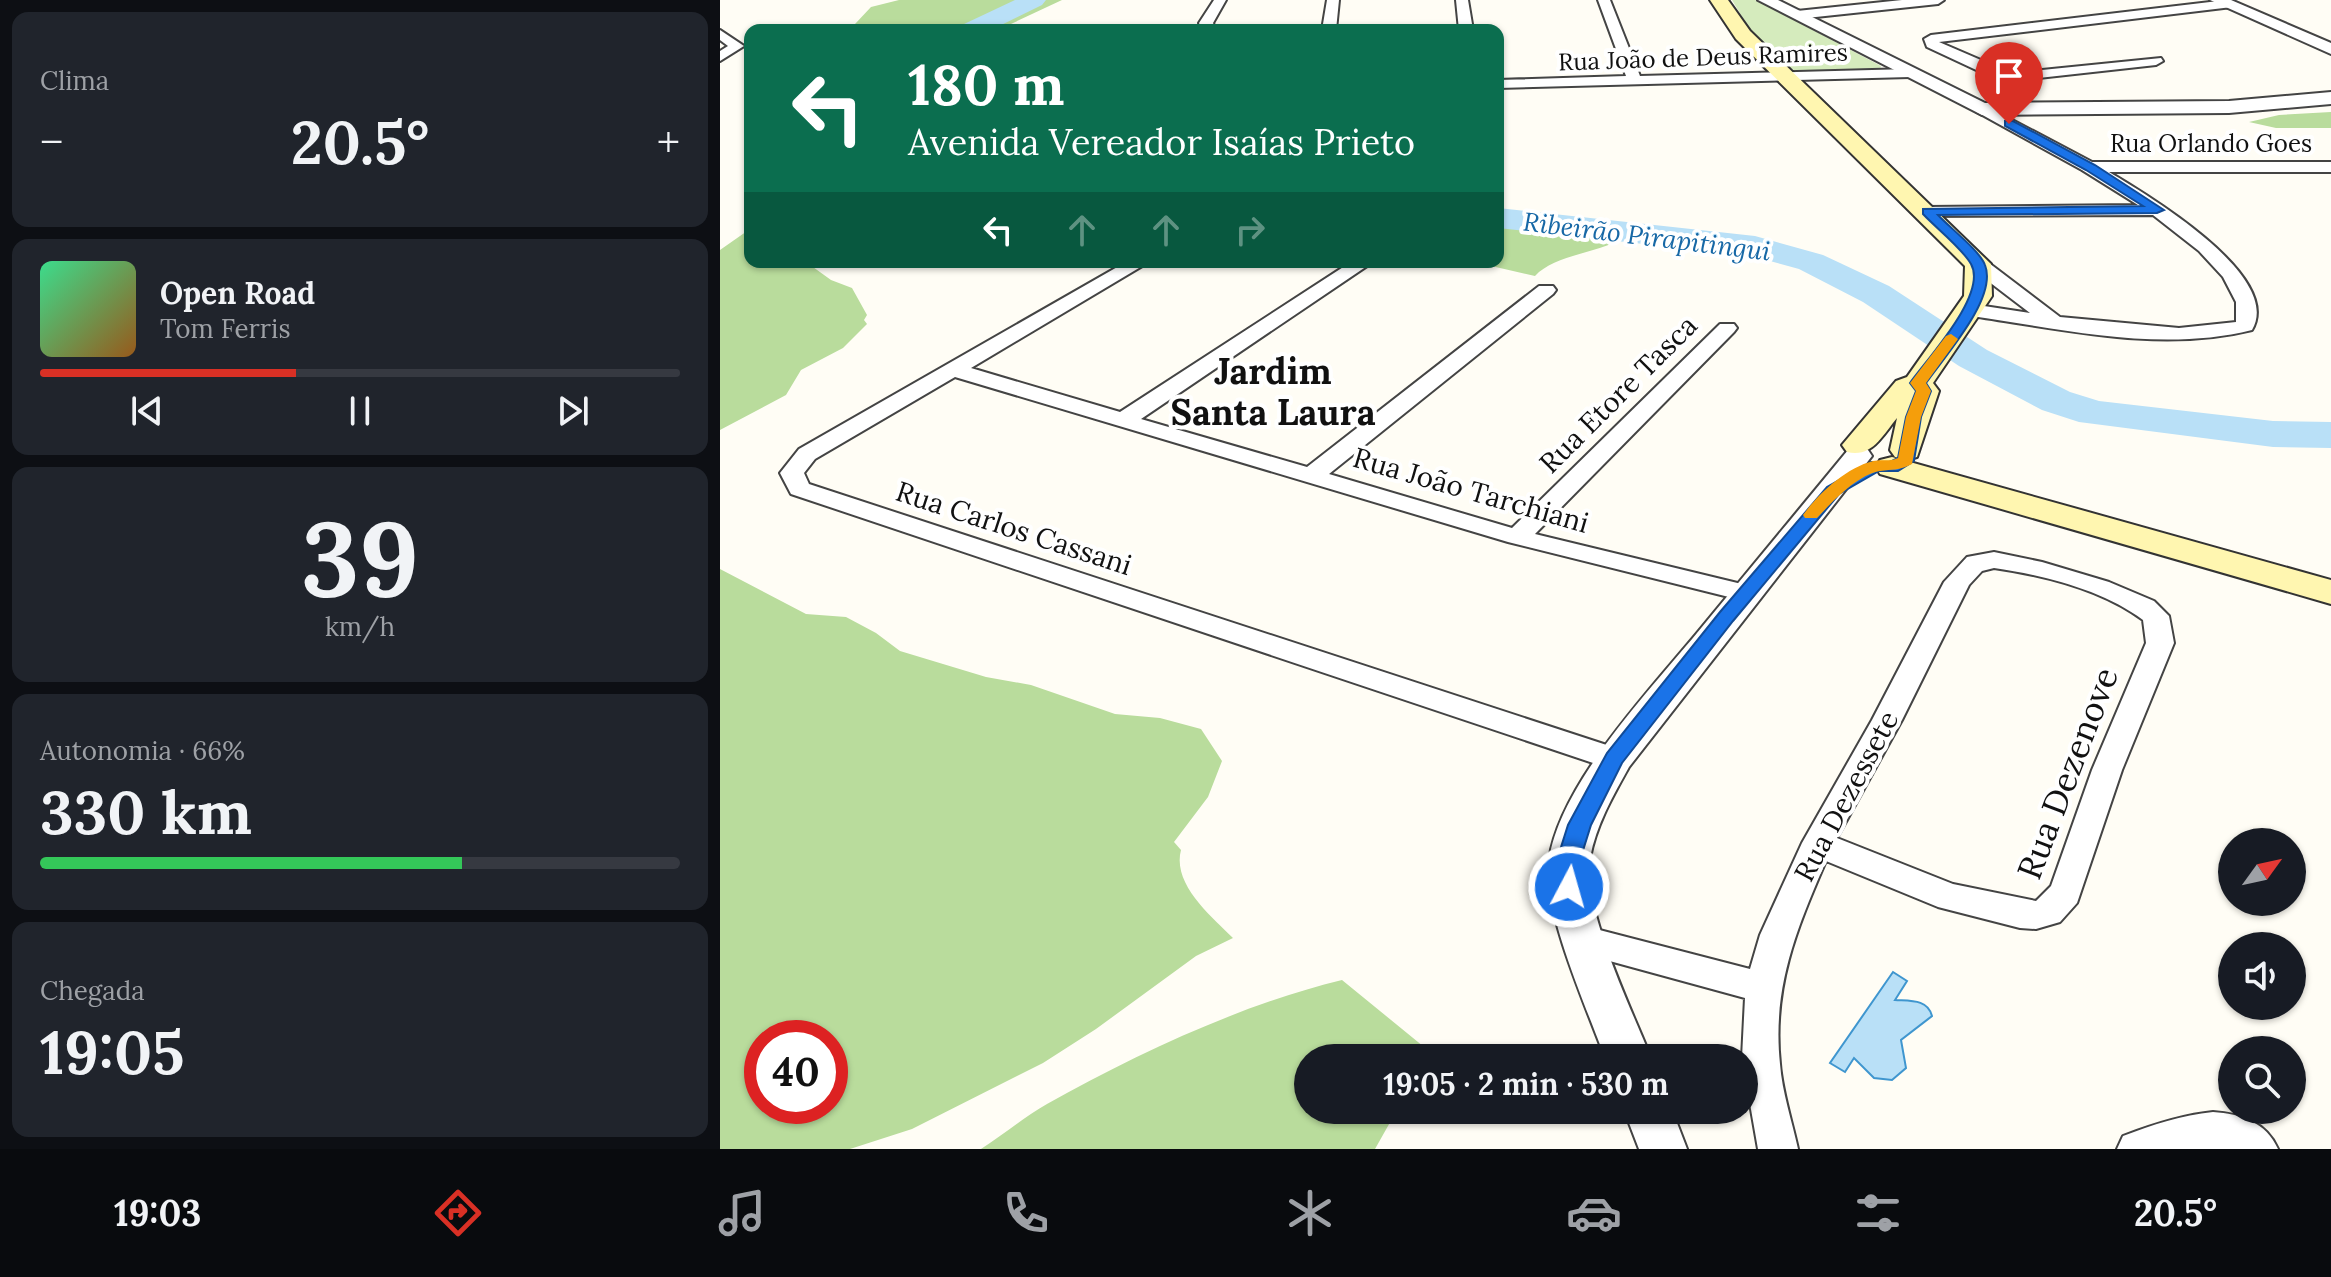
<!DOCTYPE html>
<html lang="pt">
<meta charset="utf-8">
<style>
body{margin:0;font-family:Lora,serif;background:#20242c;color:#f1f3f6;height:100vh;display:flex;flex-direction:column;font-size:30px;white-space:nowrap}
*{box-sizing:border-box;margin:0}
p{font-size:26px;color:#9ea1a6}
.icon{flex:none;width:44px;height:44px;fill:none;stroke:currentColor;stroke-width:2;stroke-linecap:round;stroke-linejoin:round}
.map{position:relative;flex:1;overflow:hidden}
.panel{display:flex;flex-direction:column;gap:12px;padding:12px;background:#0d0f14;width:720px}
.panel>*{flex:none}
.banner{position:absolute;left:24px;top:24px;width:760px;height:244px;border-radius:16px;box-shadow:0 2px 6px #0004;background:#0b6e4f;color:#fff;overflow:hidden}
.needle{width:52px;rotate:57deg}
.buttons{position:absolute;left:1498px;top:828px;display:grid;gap:16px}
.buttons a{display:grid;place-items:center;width:88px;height:88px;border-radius:50%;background:#171b24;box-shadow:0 2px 6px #0004;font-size:40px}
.speed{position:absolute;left:24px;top:1020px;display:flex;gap:16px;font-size:40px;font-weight:700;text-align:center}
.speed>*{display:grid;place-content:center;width:104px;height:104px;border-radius:50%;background:#171b24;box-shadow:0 2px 6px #0004;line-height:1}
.speed .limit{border:12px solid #d22;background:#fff;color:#111}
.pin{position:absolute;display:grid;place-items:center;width:68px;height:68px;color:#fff;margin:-82px -34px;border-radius:50% 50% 50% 0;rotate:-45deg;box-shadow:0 0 8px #0007}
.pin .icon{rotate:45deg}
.me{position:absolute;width:88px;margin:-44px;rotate:6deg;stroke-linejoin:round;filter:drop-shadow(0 0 6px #0008)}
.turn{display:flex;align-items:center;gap:28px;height:168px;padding:0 32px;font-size:36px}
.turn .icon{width:104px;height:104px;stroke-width:2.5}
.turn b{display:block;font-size:56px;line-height:68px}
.lanes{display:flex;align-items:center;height:76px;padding:0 32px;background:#0003;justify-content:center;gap:40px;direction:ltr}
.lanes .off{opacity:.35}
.big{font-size:60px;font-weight:800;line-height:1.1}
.panel .widget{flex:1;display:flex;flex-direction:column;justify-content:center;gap:12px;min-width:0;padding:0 28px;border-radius:16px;background:#20242c}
.panel .dial{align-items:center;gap:0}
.dial b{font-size:104px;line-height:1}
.song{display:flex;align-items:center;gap:24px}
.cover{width:96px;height:96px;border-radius:12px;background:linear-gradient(135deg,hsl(150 70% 55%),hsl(30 70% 35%))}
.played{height:8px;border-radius:4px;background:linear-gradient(90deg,#d93025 40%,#363941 40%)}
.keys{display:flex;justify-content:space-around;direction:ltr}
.heat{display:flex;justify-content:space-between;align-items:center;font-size:44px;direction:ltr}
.charge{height:12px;border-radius:6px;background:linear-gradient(90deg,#34c759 66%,#363941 0)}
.trip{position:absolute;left:574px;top:1044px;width:464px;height:80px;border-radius:40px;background:#171b24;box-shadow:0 2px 6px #0004;font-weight:800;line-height:80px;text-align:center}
.tabs{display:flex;height:128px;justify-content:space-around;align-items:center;background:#090b0e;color:#9ea1a6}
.tabs .icon{width:56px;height:56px}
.tabs .current{color:#d93025}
.tabs b{font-size:36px;color:#f1f3f6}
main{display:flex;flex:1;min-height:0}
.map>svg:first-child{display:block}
</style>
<main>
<section class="panel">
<div class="widget"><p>Clima</p>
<div class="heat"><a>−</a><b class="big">20.5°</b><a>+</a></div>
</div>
<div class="widget">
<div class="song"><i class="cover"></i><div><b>Open Road</b><p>Tom Ferris</p></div></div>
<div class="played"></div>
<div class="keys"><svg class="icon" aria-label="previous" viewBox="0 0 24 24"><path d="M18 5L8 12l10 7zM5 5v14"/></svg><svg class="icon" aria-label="pause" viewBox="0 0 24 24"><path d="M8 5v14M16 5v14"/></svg><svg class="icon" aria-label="next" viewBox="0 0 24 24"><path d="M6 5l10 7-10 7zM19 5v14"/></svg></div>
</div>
<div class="widget dial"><b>39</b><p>km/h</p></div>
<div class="widget"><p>Autonomia · 66%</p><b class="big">330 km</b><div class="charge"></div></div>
<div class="widget"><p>Chegada</p><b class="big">19:05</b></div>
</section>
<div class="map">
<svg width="1611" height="1149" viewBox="0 0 1611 1149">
<rect width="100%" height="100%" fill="#fffdf5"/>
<!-- green -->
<path fill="#d5ebbd" d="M1012,0H1035L1044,4L1161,66L1160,69L1083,73C1051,65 1028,27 1012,0Z"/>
<!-- forest -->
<path fill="#b9dc9c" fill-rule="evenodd" d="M179,0H342L278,30H145L135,24L151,7Z
M1611,112V128H1556L1529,122L1559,115Z
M778,216L895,230L904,238C878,253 834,255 815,276L754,262H778Z
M30,229V262H86L111,280L132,288L147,315L144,320L147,324L123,348L81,370L66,395L0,430V250Z
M0,569L86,614L126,617L156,633L180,651L266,677L311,685L395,714L440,718L481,729L502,761L488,797L454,842L461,850C452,884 491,916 513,938L476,956L376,1029L323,1063L192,1129L130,1149H0ZM110,1038V1106H42V1038Z
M622,980L709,1051L706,1058H588V1110H677L655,1149H261C283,1135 304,1117 327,1104C416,1054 523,1004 622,980Z"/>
<!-- water -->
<path fill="#b9e0f7" stroke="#3f96cf" stroke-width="2" d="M1173,972L1187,981L1175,1000C1190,1001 1208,999 1212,1016L1181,1040L1186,1068L1172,1080L1154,1078L1134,1058L1125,1072L1110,1063Z"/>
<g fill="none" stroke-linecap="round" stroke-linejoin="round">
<!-- river -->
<path fill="#b9e0f7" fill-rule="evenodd" d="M295,0H326L322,5L271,30H239L242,25Z
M778,208L1035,236L1103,255L1169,286L1267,350L1350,392L1379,401L1553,421L1611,422V448L1553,447L1359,422L1322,410L1239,366L1143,302L1079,269L1032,256L778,228Z"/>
<!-- minor casing -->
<g stroke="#444" stroke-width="4">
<path id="minor" d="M494,0H506L493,23L496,30H482L479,23Z
M607,0H619L616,30H602Z
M736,0H748L753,30H739Z
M878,0H890L920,76L1190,69L1197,73L1190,77L778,88V80L906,76Z
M1182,0H1224L1218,4L1077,19L1070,15L1077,11Z
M1507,0L1512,1V7L1219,42L1291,73L1441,58L1443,61L1436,65L1291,81L1267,75L1207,47L1204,39L1211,35Z
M0,30L24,46L0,61V51L8,46L0,40Z
M1262,104L1372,162H1611V172H1389C1426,194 1564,276 1532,330C1440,353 1343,329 1251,316L1241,310L1244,306L1251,304L1310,313L1251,268L1249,264L1258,258L1265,260L1340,317L1459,328L1516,322V302L1503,277L1479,251L1433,215L1201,216L1198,212L1201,208L1207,207L1418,205L1362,170L1257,112L1254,109Z
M406,262H429L251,368L400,412L631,262H653L421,419L587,467L819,286H833L836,290L833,294L609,474L792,528L1000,324H1014L1017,328L1014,332L815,534L1034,587L1038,593L1034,599L1025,601L788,542L235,377L95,459L84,473L89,484L905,751L909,759L905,767L894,770L71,494L60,473L79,449Z
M1274,552L1322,562L1389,582L1434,601L1449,616L1454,643L1402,770L1357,903L1340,922L1316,929L1300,928L1218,907L1106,861C1076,930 1052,988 1060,1064C1062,1092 1072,1121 1078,1149H1038L1022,1058L1025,998L864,954L852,950L847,940L852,930L864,926L1030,969L1040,935L1082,843L1152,720L1224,582L1247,557ZM1274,568C1323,575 1383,590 1423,620L1426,643L1372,770L1331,886L1316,901L1233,884L1117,838L1182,720L1249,585L1262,571Z
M1493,1112C1521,1114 1546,1122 1558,1149H1397L1403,1136C1432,1125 1462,1115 1493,1112Z"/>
</g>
<!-- tertiary casing -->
<g stroke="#444" stroke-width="4">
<path id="tertiary" d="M1038,0H1058L1265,103L1509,101L1611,92V104L1509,113L1262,115Z
M1490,0H1511L1611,43V54Z
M1138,447L1148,450L1152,456L909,767C893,796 876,825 870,858C861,906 912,1010 931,1058H885C867,1008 822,910 829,860C840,784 929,691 977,633C1027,572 1078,511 1128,450Z
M904,1110H952L967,1149H919Z"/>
</g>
<!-- secondary casing -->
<g stroke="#333" stroke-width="4">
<path id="secondary" d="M990,0H1008L1030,31L1271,264L1272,296L1213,383L1219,391L1197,457L1186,460L1175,457L1170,450L1177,418C1162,436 1152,458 1127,452L1122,445L1176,381L1187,377L1244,296L1245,266L1016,39Z
M1172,457L1611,580V604L1160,474L1156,467L1160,460Z"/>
</g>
<!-- minor -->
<use href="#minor" fill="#fff" fill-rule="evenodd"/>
<!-- tertiary -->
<use href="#tertiary" fill="#fff" fill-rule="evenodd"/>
<!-- secondary -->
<use href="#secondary" fill="#fff6b0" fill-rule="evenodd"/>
</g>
<!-- route -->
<path fill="#1a73e8" stroke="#114b97" stroke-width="2" d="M1285,121H1293L1375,165L1444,210L1437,213L1218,215C1229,227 1260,251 1265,265C1278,298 1224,357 1206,383L1211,391L1201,417L1194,461L1178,471H1159L1119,494L1013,621L902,763L871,825L860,860V887L857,893L849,896L840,893L837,887V860L848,825L887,753L1000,612L1107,487L1151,462H1170L1178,458L1186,417L1196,391L1190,383C1207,359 1268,294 1251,264C1242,248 1216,228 1203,214V209L1423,206L1366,170L1285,126Z"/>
<!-- slow -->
<path fill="#f59e0b" d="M1231,334L1238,339L1206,383L1211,391L1201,417L1192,464C1178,471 1173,469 1160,471C1137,475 1112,502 1097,518H1085L1083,515C1099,493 1126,468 1153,461C1162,459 1169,462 1178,458L1186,417L1196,391L1190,383L1226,336Z"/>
<g text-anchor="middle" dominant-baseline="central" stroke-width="8" stroke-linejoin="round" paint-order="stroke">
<!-- far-street labels -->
<g font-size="24" fill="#111" stroke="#fff">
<text transform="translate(983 57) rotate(-2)">Rua João de Deus Ramires</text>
<text x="1491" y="143">Rua Orlando Goes</text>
</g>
<!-- far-water labels -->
<g font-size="26" font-style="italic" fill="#1768a6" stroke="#fff">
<text transform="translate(927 236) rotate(7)">Ribeirão Pirapitingui</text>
</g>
<!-- street labels -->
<g font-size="28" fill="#111" stroke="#fff">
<text transform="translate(898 394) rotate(-45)">Rua Etore Tasca</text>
<text transform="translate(751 490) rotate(16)">Rua João Tarchiani</text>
<text transform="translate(294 528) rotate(18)">Rua Carlos Cassani</text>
<text transform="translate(1126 796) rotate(-62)">Rua Dezessete</text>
</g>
<!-- near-street labels -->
<g font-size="34" fill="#111" stroke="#fff">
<text transform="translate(1347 773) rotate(-69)">Rua Dezenove</text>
</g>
<!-- district labels -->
<g font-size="36" font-weight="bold" fill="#111" stroke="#fff">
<text x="553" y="371">Jardim<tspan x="553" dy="41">Santa Laura</tspan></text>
</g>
</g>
</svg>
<div class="buttons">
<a><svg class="needle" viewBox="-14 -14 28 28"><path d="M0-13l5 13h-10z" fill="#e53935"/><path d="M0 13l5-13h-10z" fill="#9ea1a6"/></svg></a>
<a><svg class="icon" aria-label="sound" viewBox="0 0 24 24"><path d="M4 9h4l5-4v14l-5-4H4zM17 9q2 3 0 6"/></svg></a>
<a><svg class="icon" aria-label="search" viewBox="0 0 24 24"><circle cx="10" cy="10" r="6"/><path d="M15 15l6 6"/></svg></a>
</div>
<div class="speed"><div class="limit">40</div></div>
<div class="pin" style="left:1289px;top:124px;background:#d93025"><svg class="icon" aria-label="arrive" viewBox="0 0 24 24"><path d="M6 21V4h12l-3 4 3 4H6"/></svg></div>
<svg class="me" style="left:849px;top:887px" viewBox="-20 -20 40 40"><circle r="17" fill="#1a73e8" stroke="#fff" stroke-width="3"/><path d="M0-11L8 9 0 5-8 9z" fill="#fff"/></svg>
<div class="trip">19:05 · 2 min · 530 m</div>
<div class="banner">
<div class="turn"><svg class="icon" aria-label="left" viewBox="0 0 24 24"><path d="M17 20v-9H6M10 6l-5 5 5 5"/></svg><div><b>180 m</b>Avenida Vereador Isaías Prieto</div></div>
<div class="lanes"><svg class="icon" aria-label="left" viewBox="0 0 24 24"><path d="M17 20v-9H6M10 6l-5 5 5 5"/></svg><svg class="icon off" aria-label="ahead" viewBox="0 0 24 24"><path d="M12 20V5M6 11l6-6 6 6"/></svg><svg class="icon off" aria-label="ahead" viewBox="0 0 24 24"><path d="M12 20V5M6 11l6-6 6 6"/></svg><svg class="icon off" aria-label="right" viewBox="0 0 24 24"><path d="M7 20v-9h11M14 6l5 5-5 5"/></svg></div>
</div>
</div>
</main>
<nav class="tabs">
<b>19:03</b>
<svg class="icon current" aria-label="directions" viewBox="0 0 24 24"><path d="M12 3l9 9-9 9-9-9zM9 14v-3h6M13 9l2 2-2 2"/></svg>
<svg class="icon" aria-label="music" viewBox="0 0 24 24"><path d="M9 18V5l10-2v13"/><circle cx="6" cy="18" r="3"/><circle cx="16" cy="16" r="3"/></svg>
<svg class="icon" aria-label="phone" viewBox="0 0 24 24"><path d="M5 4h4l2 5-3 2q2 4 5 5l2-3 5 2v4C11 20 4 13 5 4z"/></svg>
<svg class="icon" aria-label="climate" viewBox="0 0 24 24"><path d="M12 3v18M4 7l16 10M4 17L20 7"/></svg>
<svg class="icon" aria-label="car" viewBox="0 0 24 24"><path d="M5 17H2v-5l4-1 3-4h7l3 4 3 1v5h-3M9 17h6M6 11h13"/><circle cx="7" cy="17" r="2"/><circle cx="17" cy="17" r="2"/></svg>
<svg class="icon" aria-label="filters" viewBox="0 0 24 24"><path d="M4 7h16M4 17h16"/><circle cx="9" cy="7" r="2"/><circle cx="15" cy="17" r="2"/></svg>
<b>20.5°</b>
</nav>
